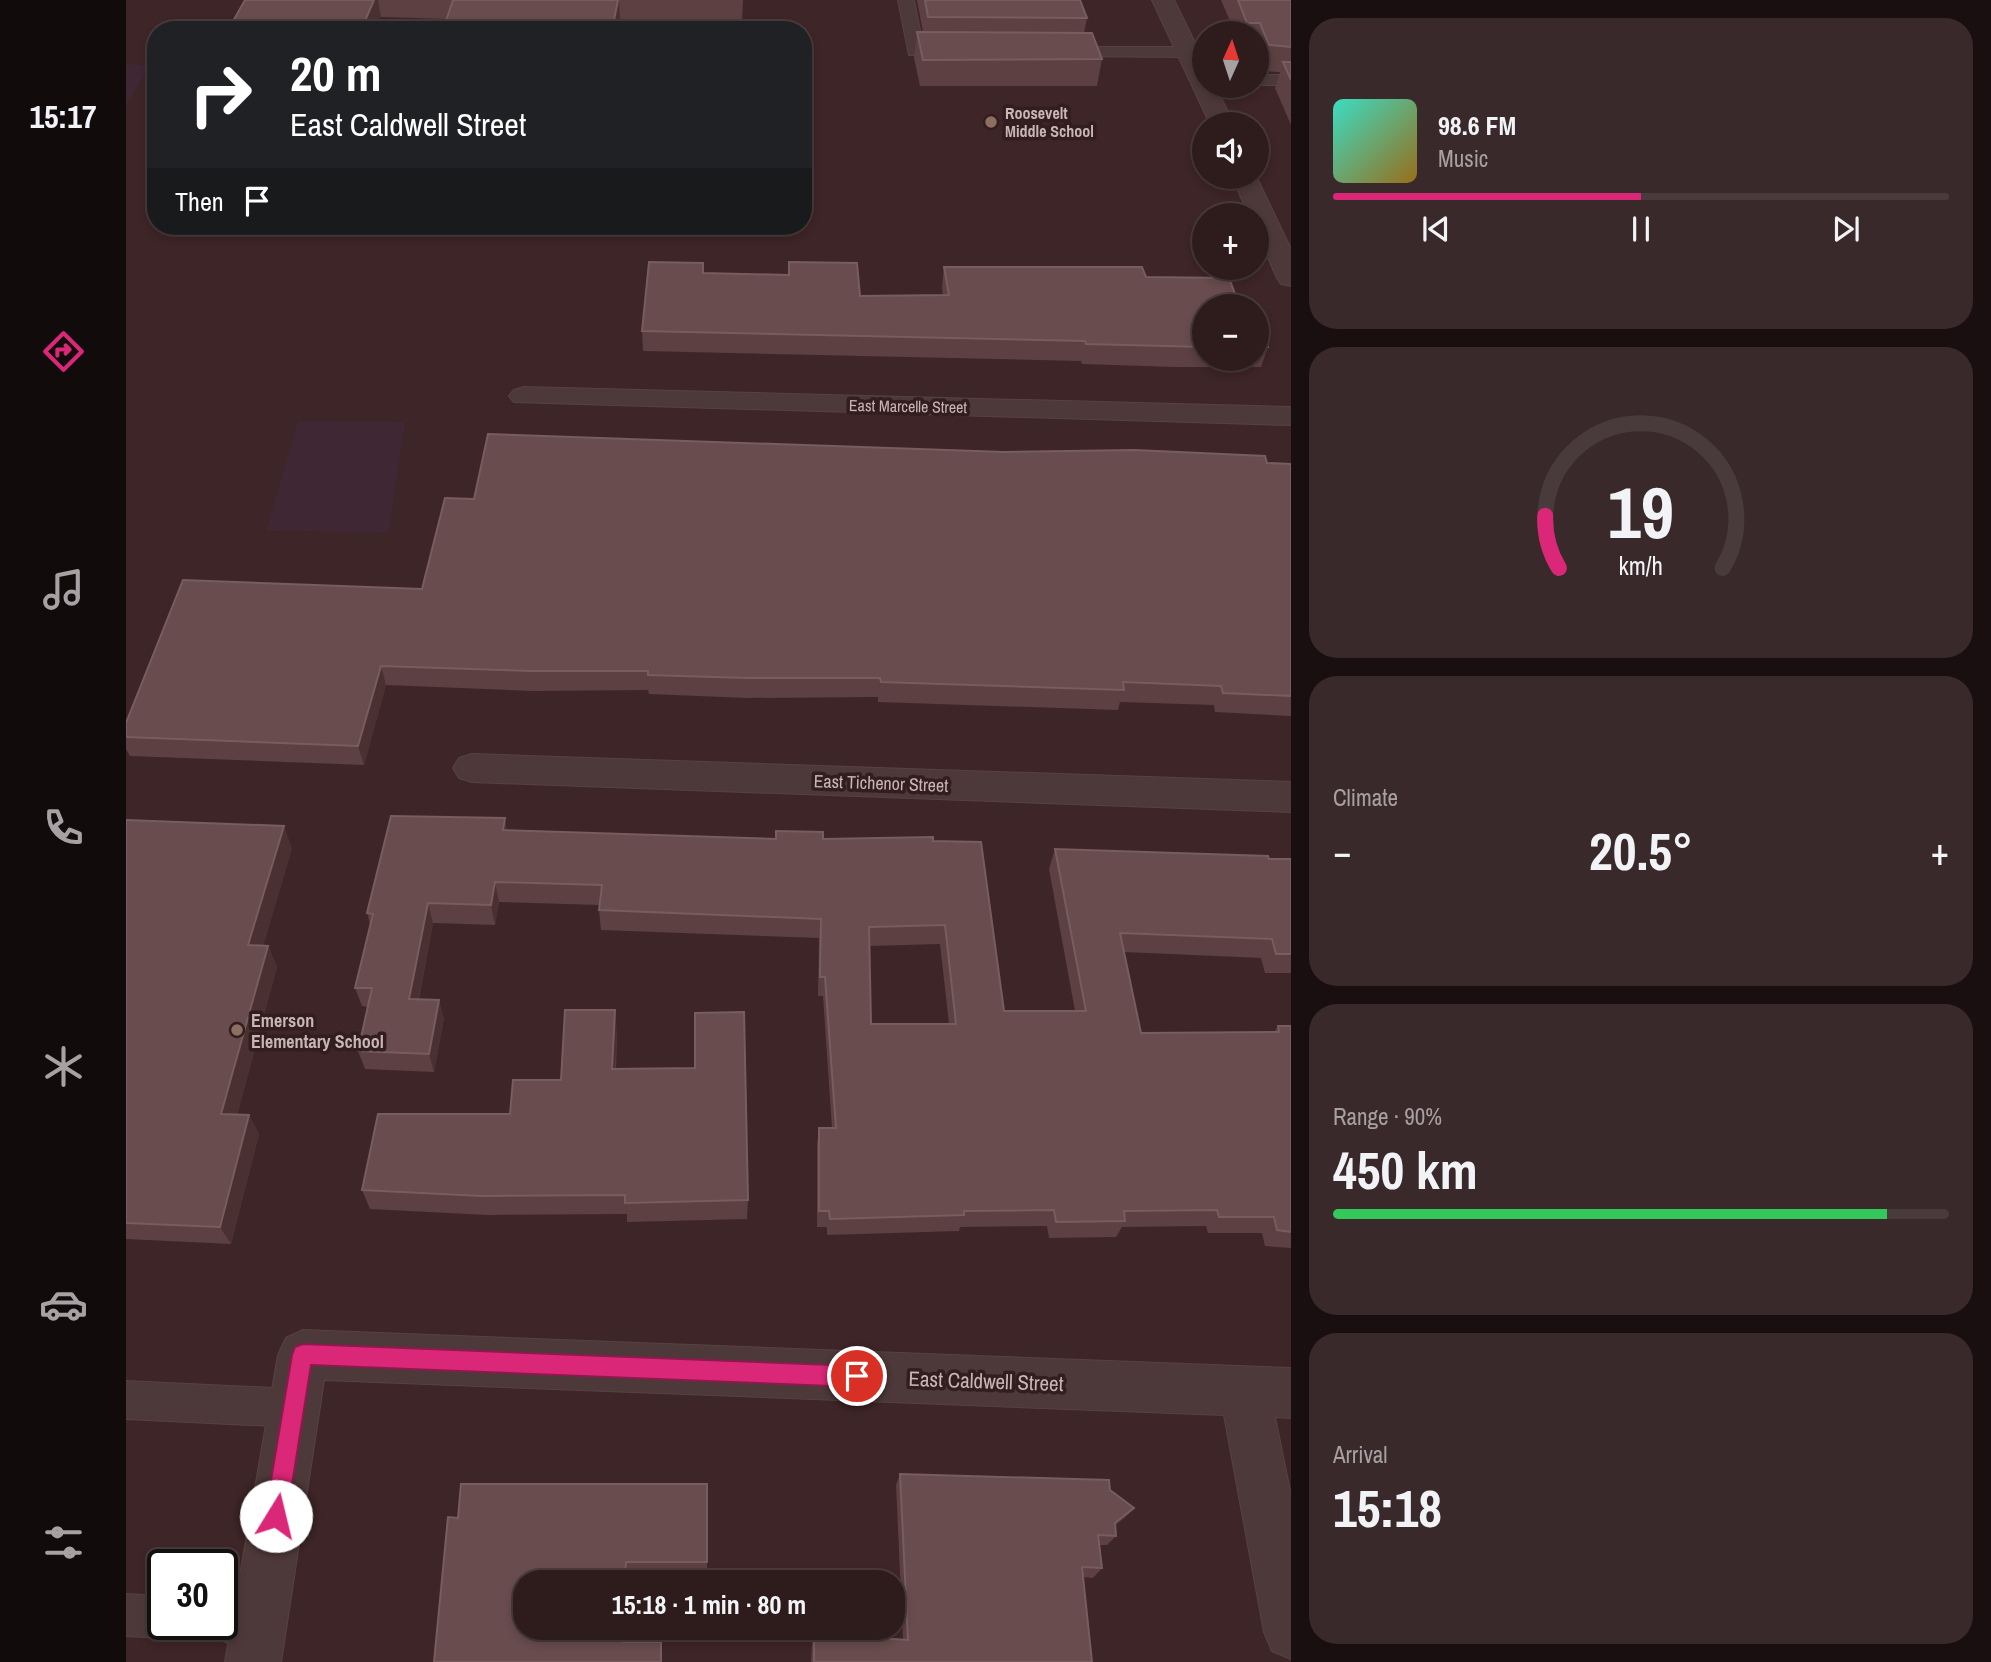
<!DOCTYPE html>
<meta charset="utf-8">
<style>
body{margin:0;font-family:"Archivo Narrow",sans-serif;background:#3a292a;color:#f1f3f6;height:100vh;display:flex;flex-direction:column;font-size:26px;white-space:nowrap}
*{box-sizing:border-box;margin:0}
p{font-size:23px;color:#a7a1a4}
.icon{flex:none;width:38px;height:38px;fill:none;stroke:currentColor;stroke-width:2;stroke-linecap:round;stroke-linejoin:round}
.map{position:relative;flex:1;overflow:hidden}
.details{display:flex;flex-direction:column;gap:18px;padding:18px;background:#190f10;width:700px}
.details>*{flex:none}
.guide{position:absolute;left:21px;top:21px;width:665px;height:214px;border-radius:28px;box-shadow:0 4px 10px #0003,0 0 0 2px #493a3b;background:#202124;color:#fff;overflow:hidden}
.needle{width:46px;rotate:3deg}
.fabs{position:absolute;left:1066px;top:21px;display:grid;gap:14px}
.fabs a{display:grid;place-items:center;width:77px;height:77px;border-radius:50%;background:#2e1c1d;box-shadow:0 4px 10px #0003,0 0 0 2px #493a3b;font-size:35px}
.speed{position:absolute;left:21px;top:1549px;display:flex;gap:14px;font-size:35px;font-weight:700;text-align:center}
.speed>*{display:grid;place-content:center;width:91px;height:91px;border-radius:50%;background:#2e1c1d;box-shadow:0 4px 10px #0003,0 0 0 2px #493a3b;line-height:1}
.speed .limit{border:4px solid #111;border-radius:10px;background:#fff;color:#111}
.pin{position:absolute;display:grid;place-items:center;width:60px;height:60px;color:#fff;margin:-30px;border:4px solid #fff;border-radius:50%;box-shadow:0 2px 7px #0007}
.me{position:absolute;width:77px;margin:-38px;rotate:9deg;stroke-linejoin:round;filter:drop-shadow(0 0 5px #0008)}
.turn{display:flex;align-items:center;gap:24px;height:147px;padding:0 28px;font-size:32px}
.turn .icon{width:91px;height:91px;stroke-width:2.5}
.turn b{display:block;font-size:49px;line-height:60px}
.then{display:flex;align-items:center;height:66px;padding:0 28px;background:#0003;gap:14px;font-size:26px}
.big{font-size:52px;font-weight:700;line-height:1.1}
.details .tile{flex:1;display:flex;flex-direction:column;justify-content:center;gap:10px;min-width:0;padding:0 24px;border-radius:28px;background:#3a292a}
.details .dial{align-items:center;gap:0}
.dial svg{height:182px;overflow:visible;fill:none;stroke:#493a3b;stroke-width:7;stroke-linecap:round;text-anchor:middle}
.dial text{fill:#f1f3f6;stroke:none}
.song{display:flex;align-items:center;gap:21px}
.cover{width:84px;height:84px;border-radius:10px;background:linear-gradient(135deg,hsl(170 70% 55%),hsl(40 70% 35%))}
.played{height:7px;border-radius:4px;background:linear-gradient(90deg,#db2777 50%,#493a3b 50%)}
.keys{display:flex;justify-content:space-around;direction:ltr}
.heat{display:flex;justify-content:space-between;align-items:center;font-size:38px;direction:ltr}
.charge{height:10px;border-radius:5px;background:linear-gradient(90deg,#34c759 90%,#493a3b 0)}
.trip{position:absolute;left:387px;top:1570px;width:392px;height:70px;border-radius:28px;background:#2e1c1d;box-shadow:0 4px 10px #0003,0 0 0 2px #493a3b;font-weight:700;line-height:70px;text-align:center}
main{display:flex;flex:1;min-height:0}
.menu{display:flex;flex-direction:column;width:126px;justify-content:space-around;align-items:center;background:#120b0c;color:#a7a1a4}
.menu .icon{width:49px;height:49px}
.menu .active{color:#db2777}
.menu b{font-size:32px;color:#f1f3f6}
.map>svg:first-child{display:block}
</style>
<main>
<nav class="menu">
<b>15:17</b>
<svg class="icon active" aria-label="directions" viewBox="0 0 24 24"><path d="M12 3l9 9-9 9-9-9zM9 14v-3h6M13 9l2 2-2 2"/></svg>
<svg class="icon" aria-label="music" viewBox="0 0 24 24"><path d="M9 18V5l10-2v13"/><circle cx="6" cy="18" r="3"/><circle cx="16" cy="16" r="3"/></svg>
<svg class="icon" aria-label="phone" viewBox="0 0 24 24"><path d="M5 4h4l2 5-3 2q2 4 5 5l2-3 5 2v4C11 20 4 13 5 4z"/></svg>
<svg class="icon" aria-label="climate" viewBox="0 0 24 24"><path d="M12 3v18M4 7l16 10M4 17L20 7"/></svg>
<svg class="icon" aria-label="car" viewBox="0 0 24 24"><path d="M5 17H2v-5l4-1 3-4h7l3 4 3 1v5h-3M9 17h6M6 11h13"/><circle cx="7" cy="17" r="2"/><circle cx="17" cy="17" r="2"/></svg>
<svg class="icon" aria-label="filters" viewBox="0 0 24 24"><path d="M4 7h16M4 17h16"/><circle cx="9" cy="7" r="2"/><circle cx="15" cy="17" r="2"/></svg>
</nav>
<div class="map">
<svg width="1165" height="1662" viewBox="0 0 1165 1662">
<rect width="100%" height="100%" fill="#3e2527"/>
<!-- green -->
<path fill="#3f2734" d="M0,64L25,65L0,105Z
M172,421L279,422L263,532L140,531Z"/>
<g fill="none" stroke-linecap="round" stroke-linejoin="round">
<!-- lane casing -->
<g stroke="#574243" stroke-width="2">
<path id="lane" d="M772,0H788L797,46H830L839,51L836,55H783Z
M933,47H1062L1071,52L1062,57L927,56L924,52Z
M1130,75H1165V85H1130Z
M0,1381L168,1389L182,1394L187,1408L182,1422L168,1427L0,1419Z
M0,1594L37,1596V1624H55L52,1632L37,1638L0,1636Z
M96,1600L133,1602L148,1608L154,1623L148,1638C126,1647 103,1645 81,1636L76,1624H96Z"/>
</g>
<!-- street casing -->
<g stroke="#574243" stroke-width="2">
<path id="street" d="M1026,0H1048L1078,61V86H1089L1108,124H1084Z
M1130,176L1165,249V286L1155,284L1151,278L1130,231V215H1123L1106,177Z
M398,387L1165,407V425L388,402L383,396L388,390Z
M346,754L1165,782V812L346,782L333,778L327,768L333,758Z
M177,1330L1165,1368V1418L1149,1417L1165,1496V1659L1146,1651L1138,1632L1098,1415L198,1380L155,1662H99L152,1355L160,1338Z"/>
</g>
<!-- lane -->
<use href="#lane" fill="#4e393a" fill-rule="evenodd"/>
<!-- street -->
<use href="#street" fill="#4e393a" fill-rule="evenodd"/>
</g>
<!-- wall -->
<path fill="#5c4042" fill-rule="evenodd" d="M119,0H617L616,22L494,19L492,30H317L321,19L255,17Z
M791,0H954L961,18L958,33L976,59L971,86H794L788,58L791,32H797Z
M1095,0H1165V125L1149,88L1154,72L1135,71L1130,59V33H1109Z
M818,267L1020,277L1078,306V359H1130V320L1142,347L1135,367H1049L956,364L955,361L517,351L516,331L577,273L734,296H817L816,287Z
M1141,463L1165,464V716L1089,712L1088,705L994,702L992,710L752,702V697L621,698L523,694L522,690L407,691L260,685L238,765L4,756L0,749V723L296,589L348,499Z
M0,820L166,848L137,946H142L151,967L111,1115H123L133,1134L105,1244L0,1239Z
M381,830L649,839L807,841L878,1011H949L923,869L929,849L1143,859H1165V973H1139L1135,958L998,952L1015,1033L1148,1032L1152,1026H1165V1248L1139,1246L1136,1233H1082L1080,1226L996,1227L990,1237L923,1238L921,1226L834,1227L833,1231L701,1235V1227H691V1145L693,1128H706L697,996H692L693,938L475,930L473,910V905L373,902L369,925L307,923L293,999L318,1018L308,1072L239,1069L232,1051L242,1007L236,1006L229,988L244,924L241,913ZM814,944L823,1024H745L744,946Z
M491,1032L490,1069L622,1200L621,1219L501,1222V1214L361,1215L244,1209L236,1190L384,1114L435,1080Z
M774,1474L984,1490L999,1518L989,1526L990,1536L981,1545H974L976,1568L967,1578L957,1577L966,1662H685L686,1642L688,1634L777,1639L770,1485Z
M581,1484V1571L502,1572L399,1628H500L499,1642H535L536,1662H308L332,1518Z"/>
<!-- shaded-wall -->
<path fill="#4b3032" d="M248,0H252L255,17L249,30H235Z
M492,0H493L494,19L492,30H486Z
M255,666L260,685L238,765L232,746Z
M379,818L383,838L377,830Z
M158,826L166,848L131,966L122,945Z
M369,882L373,902L369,925L365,905Z
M302,903L307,923L289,1017L283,999Z
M142,946L151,967L106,1133L95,1114Z
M313,1000L318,1018L308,1072L303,1054Z
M489,1010L491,1032L488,1090L486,1069Z
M123,1115L133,1134L105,1244L94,1227Z
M1008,1508L999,1518L980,1533L989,1523Z
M500,1562L502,1572L501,1582H499Z
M497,1628H500L499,1650L497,1642Z"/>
<!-- building -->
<path fill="#684c4e" stroke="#775d5e" stroke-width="2" fill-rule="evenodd" d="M119,0H248L235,30H102Z
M327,0H492L486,30H317Z
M799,0H954L961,18L802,17Z
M1112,0H1165V47L1143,45L1134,23H1121Z
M791,32L966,33L976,59L797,60Z
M1157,62H1165V80Z
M523,262L577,263V273L663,275V262L731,263L734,296L823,295L818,267H1016L1020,277L1103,278L1111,299H1122L1125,306H1078V347L960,344L959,341L516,331Z
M1130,320L1142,347H1130Z
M362,434L878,452L1009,450L1139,456L1141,463L1165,464V696L1097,693L1095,686L997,682L998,690L755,682L754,678H622L522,675V671H405L255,666L232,746L0,737V723L57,580L296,589L319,498L348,499Z
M265,816L379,818L377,830L650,839V831L697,832V839L807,837V841L855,842L878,1011H960L929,849L1142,856L1143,859H1165V954H1150L1146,939L994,933L1015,1033L1153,1032L1152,1026H1165V1232L1151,1230L1148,1217H1093L1091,1210L998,1211L999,1221L930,1222L928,1210L838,1211V1215L704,1219L703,1211H693V1128H710L699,977H694L695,919L473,910L476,885L369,882L365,905L302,903L283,999L313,1000L303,1054L232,1051L246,988H229L247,914L241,913ZM819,925L830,1024H745L743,927Z
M0,820L158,826L122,945L142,946L95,1114L123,1115L94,1227L0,1223Z
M439,1010H489L486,1069L569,1068V1013L618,1012L622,1200L499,1203V1195L356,1196L236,1190L252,1114H384L387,1080H435Z
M774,1474L983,1480L984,1490L1008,1508L989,1523L990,1536L972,1535L976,1568L956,1567L966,1662H688V1634L782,1640Z
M335,1484H581V1562H500L499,1582H399V1628H497V1642H535V1662H308L322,1517L332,1518Z"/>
<!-- route -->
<path fill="#db2777" stroke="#8e194d" stroke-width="2" d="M177,1344L731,1366L738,1369L741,1376L738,1384L731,1387L185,1365L161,1516L158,1523L150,1526L143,1523L139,1516L166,1355L169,1347Z"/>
<!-- markers -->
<g fill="#8d6e63" stroke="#331e1f" stroke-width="2.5">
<circle cx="865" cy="122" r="7"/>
<circle cx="111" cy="1030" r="7"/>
</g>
<g text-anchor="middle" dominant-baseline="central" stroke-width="7" stroke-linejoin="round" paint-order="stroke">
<!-- far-poi labels -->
<g font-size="16" font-weight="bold" fill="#c9b5b6" stroke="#331e1f" text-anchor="start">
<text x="879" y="113">Roosevelt<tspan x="879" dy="18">Middle School</tspan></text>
</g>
<!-- far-street labels -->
<g font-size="16" fill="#c9b5b6" stroke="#331e1f">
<text transform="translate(782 406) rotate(1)">East Marcelle Street</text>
</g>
<!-- street labels -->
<g font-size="18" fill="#c9b5b6" stroke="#331e1f">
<text transform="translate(755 783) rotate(2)">East Tichenor Street</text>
</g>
<!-- poi labels -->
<g font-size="18" font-weight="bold" fill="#c9b5b6" stroke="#331e1f" text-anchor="start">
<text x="125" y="1020">Emerson<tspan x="125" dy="21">Elementary School</tspan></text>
</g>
<!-- near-street labels -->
<g font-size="21" fill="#c9b5b6" stroke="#331e1f">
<text transform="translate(860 1381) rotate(2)">East Caldwell Street</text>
</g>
</g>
</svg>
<div class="fabs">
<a><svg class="needle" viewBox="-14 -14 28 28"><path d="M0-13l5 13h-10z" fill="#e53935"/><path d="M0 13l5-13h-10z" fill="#a7a1a4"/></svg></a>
<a><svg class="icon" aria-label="sound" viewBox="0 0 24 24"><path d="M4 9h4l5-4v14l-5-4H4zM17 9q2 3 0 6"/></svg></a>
<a>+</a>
<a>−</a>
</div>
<div class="speed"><div class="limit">30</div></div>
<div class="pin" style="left:731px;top:1376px;background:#d93025"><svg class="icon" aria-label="arrive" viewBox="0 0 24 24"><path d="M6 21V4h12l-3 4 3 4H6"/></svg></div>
<svg class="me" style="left:150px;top:1516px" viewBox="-20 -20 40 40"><circle r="19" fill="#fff"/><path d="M0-13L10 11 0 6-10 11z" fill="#db2777"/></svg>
<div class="trip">15:18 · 1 min · 80 m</div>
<div class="guide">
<div class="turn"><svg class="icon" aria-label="right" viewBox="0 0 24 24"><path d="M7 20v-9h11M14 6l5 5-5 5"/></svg><div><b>20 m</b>East Caldwell Street</div></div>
<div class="then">Then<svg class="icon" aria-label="arrive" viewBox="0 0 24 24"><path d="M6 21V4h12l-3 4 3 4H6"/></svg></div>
</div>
</div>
<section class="details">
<div class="tile">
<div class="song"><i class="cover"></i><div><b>98.6 FM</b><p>Music</p></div></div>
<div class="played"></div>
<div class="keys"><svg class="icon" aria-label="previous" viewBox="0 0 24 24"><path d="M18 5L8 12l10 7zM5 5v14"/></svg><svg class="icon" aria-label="pause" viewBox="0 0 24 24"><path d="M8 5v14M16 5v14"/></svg><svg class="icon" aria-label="next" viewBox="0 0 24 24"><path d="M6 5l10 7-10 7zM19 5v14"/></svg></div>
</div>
<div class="tile dial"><svg viewBox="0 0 100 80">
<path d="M14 69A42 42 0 1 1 86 69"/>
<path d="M14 69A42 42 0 0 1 8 46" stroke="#db2777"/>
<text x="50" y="56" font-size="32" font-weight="700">19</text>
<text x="50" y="72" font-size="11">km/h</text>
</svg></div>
<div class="tile"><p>Climate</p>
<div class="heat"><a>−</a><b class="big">20.5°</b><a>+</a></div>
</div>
<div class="tile"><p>Range · 90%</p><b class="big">450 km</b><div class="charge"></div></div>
<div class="tile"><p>Arrival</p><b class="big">15:18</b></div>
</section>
</main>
